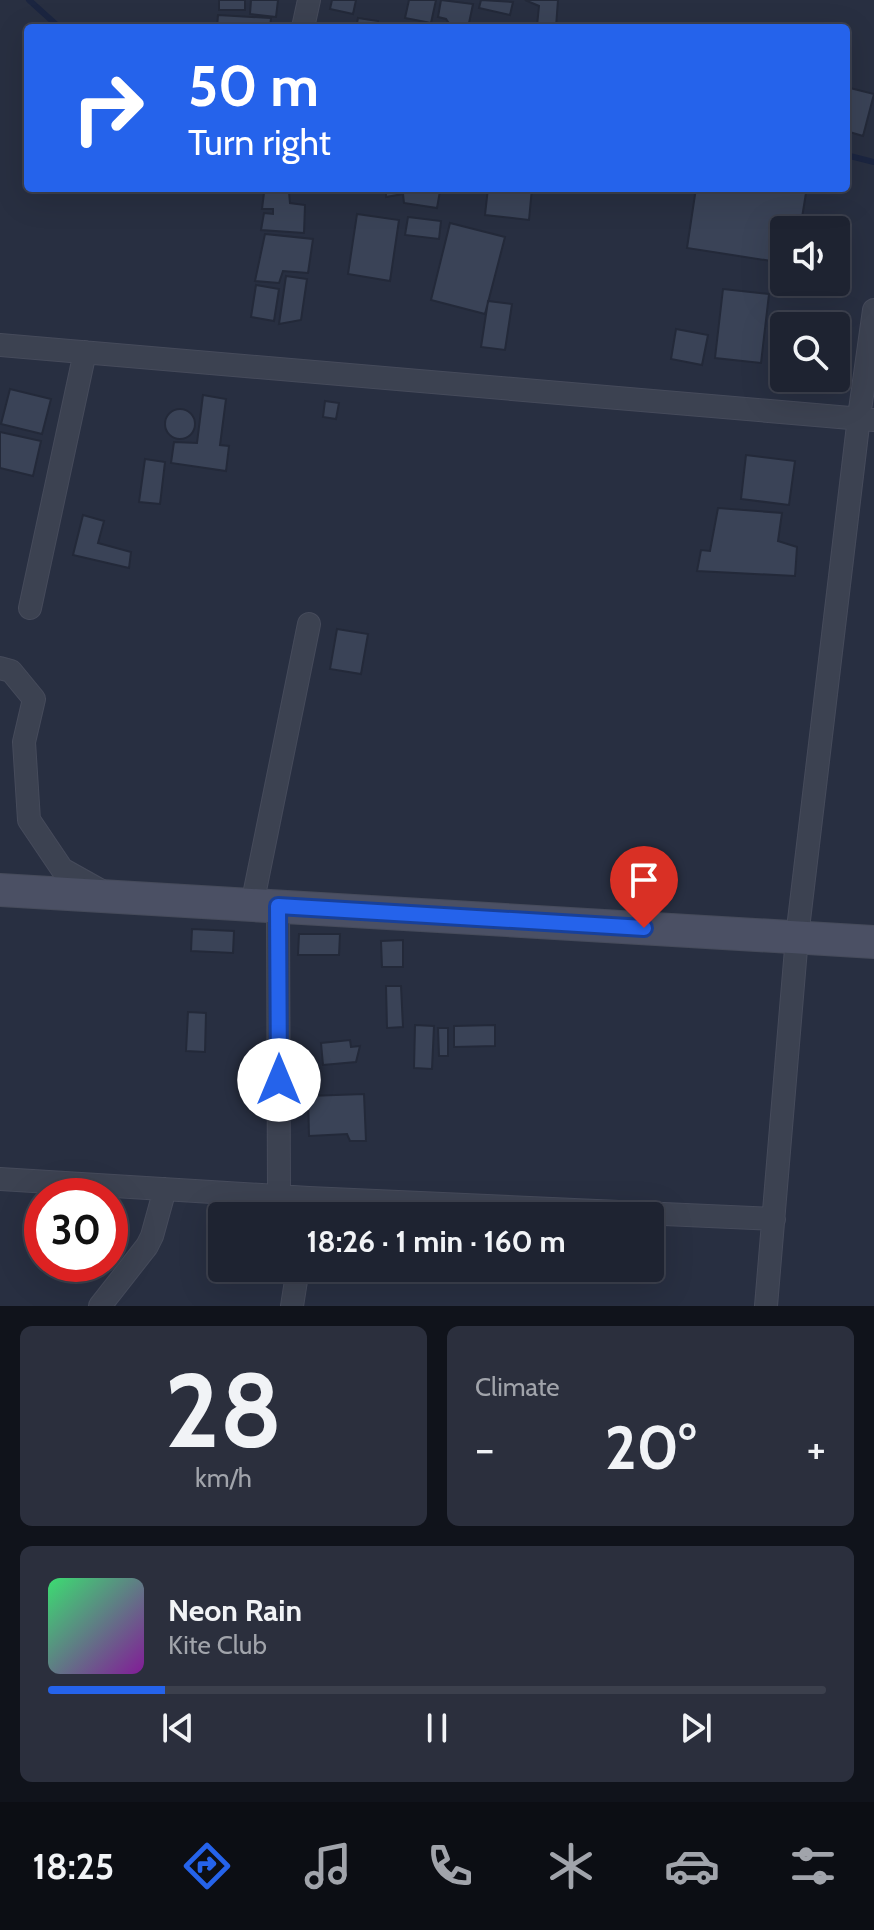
<!DOCTYPE html>
<meta charset="utf-8">
<style>
body{margin:0;font-family:Cabin,sans-serif;background:#2b2f3d;color:#f1f3f6;height:100vh;display:flex;flex-direction:column;font-size:30px;white-space:nowrap}
*{box-sizing:border-box;margin:0}
p{font-size:26px;color:#a1a4ab}
.icon{flex:none;width:44px;height:44px;fill:none;stroke:currentColor;stroke-width:2;stroke-linecap:round;stroke-linejoin:round}
.map{position:relative;height:1306px;overflow:hidden}
.details{display:flex;flex-direction:column;gap:20px;padding:20px;background:#10131b;flex:1}
.details>*{flex:none}
.top-card{position:absolute;left:24px;top:24px;width:826px;height:168px;border-radius:8px;box-shadow:0 8px 32px #0002,0 0 0 2px #3c404d;background:#2563eb;color:#fff;overflow:hidden}
.fabs{position:absolute;left:770px;top:216px;display:grid;gap:16px}
.fabs a{display:grid;place-items:center;width:80px;height:80px;border-radius:8px;background:#1e2331;box-shadow:0 8px 32px #0002,0 0 0 2px #3c404d;font-size:40px}
.speed{position:absolute;left:24px;top:1178px;display:flex;gap:16px;font-size:40px;font-weight:700;text-align:center}
.speed>*{display:grid;place-content:center;width:104px;height:104px;border-radius:50%;background:#1e2331;box-shadow:0 8px 32px #0002,0 0 0 2px #3c404d;line-height:1}
.speed .limit{border:12px solid #d22;background:#fff;color:#111}
.pin{position:absolute;display:grid;place-items:center;width:68px;height:68px;color:#fff;margin:-82px -34px;border-radius:50% 50% 50% 0;rotate:-45deg;box-shadow:0 0 8px #0007}
.pin .icon{rotate:45deg}
.me{position:absolute;width:88px;margin:-44px;rotate:0deg;stroke-linejoin:round;filter:drop-shadow(0 0 6px #0008)}
.turn{display:flex;align-items:center;gap:28px;height:168px;padding:0 32px;font-size:36px}
.turn .icon{width:104px;height:104px;stroke-width:2.5}
.turn b{display:block;font-size:56px;line-height:68px}
.big{font-size:60px;font-weight:700;line-height:1.1}
.details .widget{flex:1;display:flex;flex-direction:column;justify-content:center;gap:12px;min-width:0;padding:0 28px;border-radius:12px;background:#2b2f3d}
.details .dial{align-items:center;gap:0}
.dial b{font-size:104px;line-height:1}
.song{display:flex;align-items:center;gap:24px}
.cover{width:96px;height:96px;border-radius:12px;background:linear-gradient(135deg,hsl(140 70% 55%),hsl(290 70% 35%))}
.played{height:8px;border-radius:4px;background:linear-gradient(90deg,#2563eb 15%,#3c404d 15%)}
.keys{display:flex;justify-content:space-around;direction:ltr}
.heat{display:flex;justify-content:space-between;align-items:center;font-size:44px;direction:ltr}
.details .tiles{flex:1;display:grid;gap:20px;grid-template-columns:1fr 1fr}
.widget:last-child{grid-column:span 2}
.trip{position:absolute;left:208px;top:1202px;width:456px;height:80px;border-radius:8px;background:#1e2331;box-shadow:0 8px 32px #0002,0 0 0 2px #3c404d;font-weight:700;line-height:80px;text-align:center}
.tabs{display:flex;height:128px;justify-content:space-around;align-items:center;background:#0c0e14;color:#a1a4ab}
.tabs .icon{width:56px;height:56px}
.tabs .on{color:#2563eb}
.tabs b{font-size:36px;color:#f1f3f6}
.map>svg:first-child{display:block}
</style>
<div class="map">
<svg width="874" height="1306" viewBox="0 0 874 1306">
<rect width="100%" height="100%" fill="#282f41"/>
<g fill="none" stroke-linecap="round" stroke-linejoin="round">
<!-- stream -->
<path stroke="#1b2540" stroke-width="6" d="M29,0L60,28
M846,155L874,162"/>
</g>
<!-- building -->
<path fill="#3a4357" stroke="#232939" stroke-width="2" d="M219,0H245V10H219Z
M251,0H278L276,17L250,14Z
M332,0H356L353,14L330,9Z
M409,0H436L431,23L405,18Z
M441,0L473,4L468,28H452L446,19L438,17Z
M481,0L513,2L510,15L479,8Z
M525,0H558L556,27L537,26L539,6Z
M218,15L271,18L270,28H217Z
M358,18L378,21L377,28H356Z
M846,87L874,94L863,136L846,131Z
M386,188H446V189L440,191L437,208L404,203L403,194L386,197Z
M488,188H532L529,220L485,215Z
M696,188H774L806,193L800,230H784V263L687,248Z
M289,192L290,203L305,205L304,233L261,230L264,213L273,214V209H262L264,193Z
M357,214L399,220L390,281L348,274Z
M408,217L441,221L439,239L405,235Z
M450,223L505,237L485,314L431,300Z
M265,234L313,239L308,273L283,271L279,283L255,281Z
M286,276L307,279L301,320L279,324Z
M256,285L279,289L274,321L251,317Z
M723,289L769,294L761,363L715,358Z
M488,301L512,304L505,350L481,347Z
M676,329L708,335L702,365L671,359Z
M10,389L51,399L42,434L1,424Z
M203,395L226,399L220,445L229,446L226,471L171,463L174,442L197,443Z
M325,401L339,403L336,419L323,417Z
M165 424a15 15 0 1 1 30 0a15 15 0 1 1-30 0Z
M0,432L41,441L33,476L0,468Z
M746,455L795,461L789,505L741,499Z
M145,459L165,462L160,504L139,502Z
M718,508L782,513L778,541L797,547L795,576L697,571L701,550L710,551Z
M83,515L104,521L98,543L131,552L129,568L73,555Z
M337,629L368,634L361,674L330,669Z
M192,929L234,931L233,953L191,951Z
M299,934H340L339,955H298Z
M403,940V967H382L381,941Z
M386,986H401L403,1027L387,1028Z
M188,1012L206,1013L205,1052L186,1051Z
M415,1025L434,1026L432,1069L414,1068Z
M495,1025V1046L454,1047V1026Z
M438,1028H448V1056H439Z
M350,1040L351,1047L360,1046L356,1062L323,1065L321,1043Z
M364,1094L366,1141H350L347,1134L309,1136L308,1096Z"/>
<g fill="none" stroke-linecap="round" stroke-linejoin="round">
<!-- street casing -->
<g stroke="#464b5b" stroke-width="24">
<path id="street" d="M304,23L309,0
M0,345L874,420
M30,608L85,352
M0,668L11,671L34,699L24,742L29,820L62,869L105,893
M252,905L309,624
M278,906L279,1196
M0,1179L309,1198L774,1219
M100,1306L147,1246L152,1236L165,1189
M292,1306L298,1268
M766,1306L797,937L859,417L874,310"/>
</g>
<!-- secondary casing -->
<g stroke="#464b5b" stroke-width="34">
<path id="secondary" d="M0,890L874,942"/>
</g>
<!-- street -->
<use href="#street" stroke="#3c4251" stroke-width="22"/>
<!-- secondary -->
<use href="#secondary" stroke="#4b5064" stroke-width="32"/>
</g>
<g fill="none" stroke-linecap="round" stroke-linejoin="round">
<!-- route casing -->
<g stroke="#184099" stroke-width="20">
<path id="route" d="M279,1080L278,906L644,928"/>
</g>
<!-- route -->
<use href="#route" stroke="#2563eb" stroke-width="14"/>
</g>
</svg>
<div class="fabs">
<a><svg class="icon" aria-label="sound" viewBox="0 0 24 24"><path d="M4 9h4l5-4v14l-5-4H4zM17 9q2 3 0 6"/></svg></a>
<a><svg class="icon" aria-label="search" viewBox="0 0 24 24"><circle cx="10" cy="10" r="6"/><path d="M15 15l6 6"/></svg></a>
</div>
<div class="speed"><div class="limit">30</div></div>
<div class="pin" style="left:644px;top:928px;background:#d93025"><svg class="icon" aria-label="arrive" viewBox="0 0 24 24"><path d="M6 21V4h12l-3 4 3 4H6"/></svg></div>
<svg class="me" style="left:279px;top:1080px" viewBox="-20 -20 40 40"><circle r="19" fill="#fff"/><path d="M0-13L10 11 0 6-10 11z" fill="#2563eb"/></svg>
<div class="trip">18:26 · 1 min · 160 m</div>
<div class="top-card">
<div class="turn"><svg class="icon" aria-label="right" viewBox="0 0 24 24"><path d="M7 20v-9h11M14 6l5 5-5 5"/></svg><div><b>50 m</b>Turn right</div></div>
</div>
</div>
<section class="details">
<div class="tiles">
<div class="widget dial"><b>28</b><p>km/h</p></div>
<div class="widget"><p>Climate</p>
<div class="heat"><a>−</a><b class="big">20°</b><a>+</a></div>
</div>
<div class="widget">
<div class="song"><i class="cover"></i><div><b>Neon Rain</b><p>Kite Club</p></div></div>
<div class="played"></div>
<div class="keys"><svg class="icon" aria-label="previous" viewBox="0 0 24 24"><path d="M18 5L8 12l10 7zM5 5v14"/></svg><svg class="icon" aria-label="pause" viewBox="0 0 24 24"><path d="M8 5v14M16 5v14"/></svg><svg class="icon" aria-label="next" viewBox="0 0 24 24"><path d="M6 5l10 7-10 7zM19 5v14"/></svg></div>
</div>
</div>
</section>
<nav class="tabs">
<b>18:25</b>
<svg class="icon on" aria-label="directions" viewBox="0 0 24 24"><path d="M12 3l9 9-9 9-9-9zM9 14v-3h6M13 9l2 2-2 2"/></svg>
<svg class="icon" aria-label="music" viewBox="0 0 24 24"><path d="M9 18V5l10-2v13"/><circle cx="6" cy="18" r="3"/><circle cx="16" cy="16" r="3"/></svg>
<svg class="icon" aria-label="phone" viewBox="0 0 24 24"><path d="M5 4h4l2 5-3 2q2 4 5 5l2-3 5 2v4C11 20 4 13 5 4z"/></svg>
<svg class="icon" aria-label="climate" viewBox="0 0 24 24"><path d="M12 3v18M4 7l16 10M4 17L20 7"/></svg>
<svg class="icon" aria-label="car" viewBox="0 0 24 24"><path d="M5 17H2v-5l4-1 3-4h7l3 4 3 1v5h-3M9 17h6M6 11h13"/><circle cx="7" cy="17" r="2"/><circle cx="17" cy="17" r="2"/></svg>
<svg class="icon" aria-label="filters" viewBox="0 0 24 24"><path d="M4 7h16M4 17h16"/><circle cx="9" cy="7" r="2"/><circle cx="15" cy="17" r="2"/></svg>
</nav>
